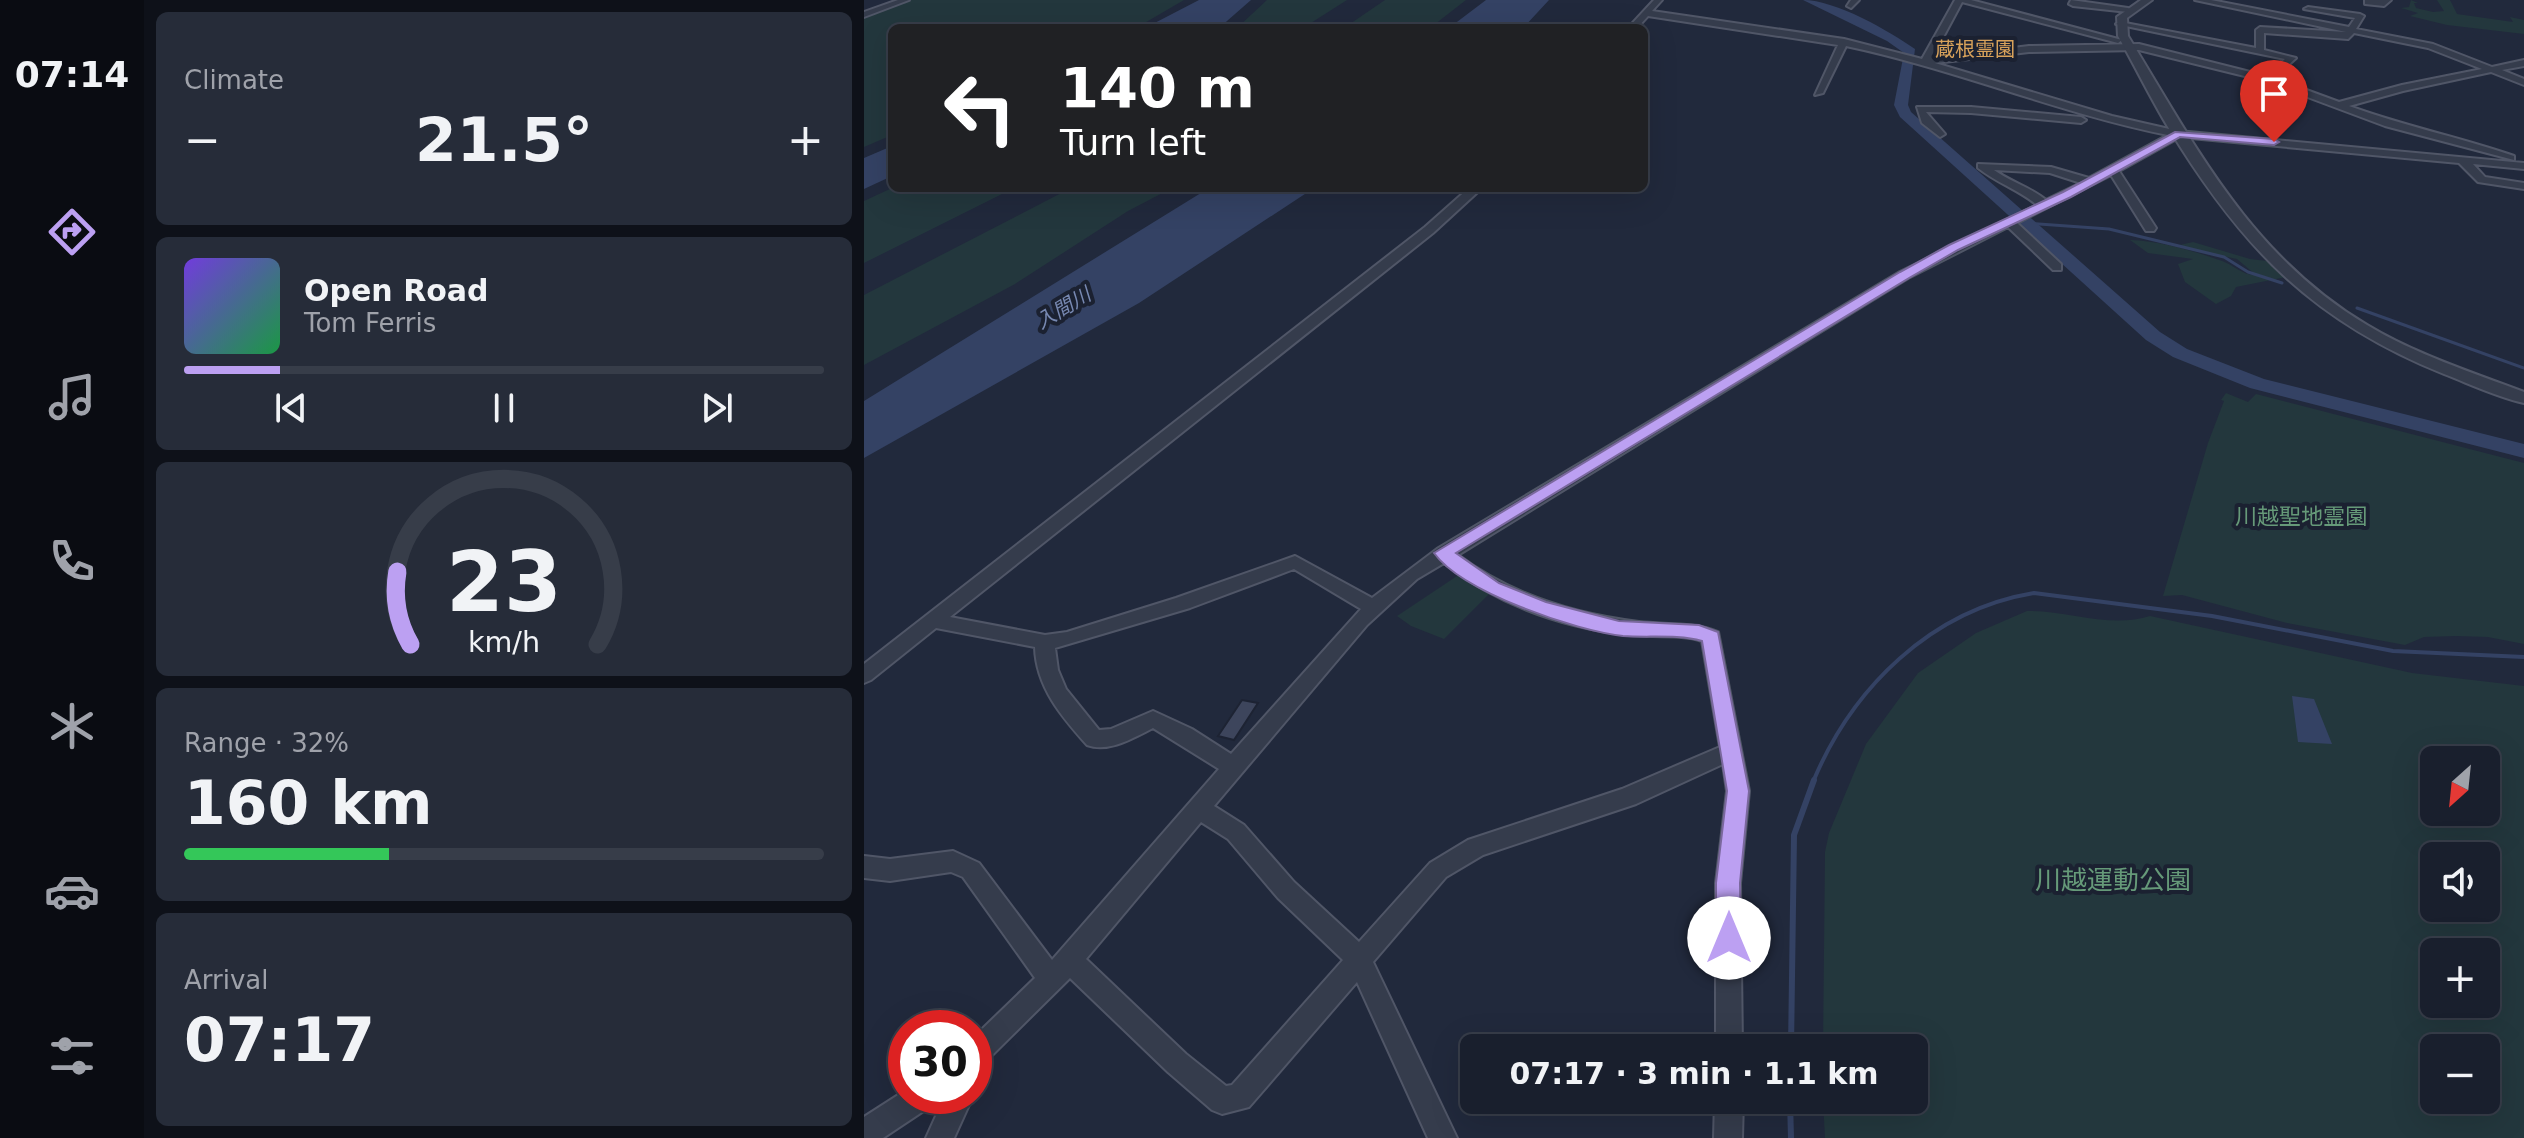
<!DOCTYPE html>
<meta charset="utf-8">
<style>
body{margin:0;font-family:"DejaVu Sans","Noto Sans JP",sans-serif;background:#262c39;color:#f1f3f6;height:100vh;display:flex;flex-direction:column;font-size:30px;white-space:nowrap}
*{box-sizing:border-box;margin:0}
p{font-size:26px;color:#9fa2aa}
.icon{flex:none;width:44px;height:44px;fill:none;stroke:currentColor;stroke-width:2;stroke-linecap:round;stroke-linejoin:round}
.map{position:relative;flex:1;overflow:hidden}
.details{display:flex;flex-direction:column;gap:12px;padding:12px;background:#0e1119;width:720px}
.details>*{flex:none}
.guide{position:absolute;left:24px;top:24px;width:760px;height:168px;border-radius:12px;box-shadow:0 8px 32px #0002,0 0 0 2px #373d49;background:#202124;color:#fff;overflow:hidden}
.needle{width:52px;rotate:207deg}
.controls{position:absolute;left:1556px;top:746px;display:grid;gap:16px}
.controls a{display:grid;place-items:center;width:80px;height:80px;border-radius:12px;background:#191f2d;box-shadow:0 8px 32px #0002,0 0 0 2px #373d49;font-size:40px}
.speed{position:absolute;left:24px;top:1010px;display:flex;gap:16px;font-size:40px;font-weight:700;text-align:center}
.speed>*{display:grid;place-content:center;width:104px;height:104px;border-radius:50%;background:#191f2d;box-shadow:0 8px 32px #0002,0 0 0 2px #373d49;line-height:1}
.speed .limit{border:12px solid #d22;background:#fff;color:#111}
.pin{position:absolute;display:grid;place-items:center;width:68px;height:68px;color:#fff;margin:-82px -34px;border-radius:50% 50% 50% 0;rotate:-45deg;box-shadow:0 0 8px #0007}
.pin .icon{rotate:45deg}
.me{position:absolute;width:88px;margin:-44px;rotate:0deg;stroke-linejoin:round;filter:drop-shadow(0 0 6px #0008)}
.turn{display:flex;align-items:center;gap:28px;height:168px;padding:0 40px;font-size:36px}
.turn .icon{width:104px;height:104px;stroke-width:2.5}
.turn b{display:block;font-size:56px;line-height:68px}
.big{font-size:60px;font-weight:800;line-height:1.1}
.details .tile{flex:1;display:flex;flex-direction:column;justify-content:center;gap:12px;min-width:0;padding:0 28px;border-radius:12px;background:#262c39}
.details .dial{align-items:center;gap:0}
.dial svg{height:208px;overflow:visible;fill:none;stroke:#373d49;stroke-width:7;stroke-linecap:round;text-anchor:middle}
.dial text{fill:#f1f3f6;stroke:none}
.song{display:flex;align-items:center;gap:24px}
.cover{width:96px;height:96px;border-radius:12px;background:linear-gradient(135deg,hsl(260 70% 55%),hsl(140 70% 35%))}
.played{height:8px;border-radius:4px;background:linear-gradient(90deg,#bca0f2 15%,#373d49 15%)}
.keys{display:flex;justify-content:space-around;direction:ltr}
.heat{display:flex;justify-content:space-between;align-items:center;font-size:44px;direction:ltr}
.charge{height:12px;border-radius:6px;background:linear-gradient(90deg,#34c759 32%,#373d49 0)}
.trip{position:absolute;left:596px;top:1034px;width:468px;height:80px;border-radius:12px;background:#191f2d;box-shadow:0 8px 32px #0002,0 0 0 2px #373d49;font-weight:800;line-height:80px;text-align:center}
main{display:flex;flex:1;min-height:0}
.tabs{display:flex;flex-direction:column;width:144px;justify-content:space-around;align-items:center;background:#0a0c12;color:#9fa2aa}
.tabs .icon{width:56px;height:56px}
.tabs .selected{color:#bca0f2}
.tabs b{font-size:36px;color:#f1f3f6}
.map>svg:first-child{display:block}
</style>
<main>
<nav class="tabs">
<b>07:14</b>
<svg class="icon selected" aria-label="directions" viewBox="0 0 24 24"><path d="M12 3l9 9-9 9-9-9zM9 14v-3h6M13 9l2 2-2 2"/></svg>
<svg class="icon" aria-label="music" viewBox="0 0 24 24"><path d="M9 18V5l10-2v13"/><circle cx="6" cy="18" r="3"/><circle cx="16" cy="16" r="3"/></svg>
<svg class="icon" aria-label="phone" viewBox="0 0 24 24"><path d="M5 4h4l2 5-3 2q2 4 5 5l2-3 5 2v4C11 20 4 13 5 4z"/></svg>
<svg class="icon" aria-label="climate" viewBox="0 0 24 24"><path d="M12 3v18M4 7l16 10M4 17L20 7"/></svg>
<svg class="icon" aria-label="car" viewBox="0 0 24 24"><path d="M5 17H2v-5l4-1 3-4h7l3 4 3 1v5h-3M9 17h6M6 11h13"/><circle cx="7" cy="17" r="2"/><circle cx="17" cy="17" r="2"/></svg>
<svg class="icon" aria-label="filters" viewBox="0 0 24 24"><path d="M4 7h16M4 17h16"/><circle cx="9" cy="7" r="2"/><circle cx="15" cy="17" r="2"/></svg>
</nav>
<section class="details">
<div class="tile"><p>Climate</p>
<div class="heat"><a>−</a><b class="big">21.5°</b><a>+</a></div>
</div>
<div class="tile">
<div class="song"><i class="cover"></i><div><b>Open Road</b><p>Tom Ferris</p></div></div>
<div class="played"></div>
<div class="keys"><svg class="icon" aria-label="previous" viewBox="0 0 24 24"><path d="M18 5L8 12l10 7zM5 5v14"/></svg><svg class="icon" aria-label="pause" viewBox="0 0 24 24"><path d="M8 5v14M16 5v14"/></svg><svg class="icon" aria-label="next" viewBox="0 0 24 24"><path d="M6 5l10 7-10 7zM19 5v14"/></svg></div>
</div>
<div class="tile dial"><svg viewBox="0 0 100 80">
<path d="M14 69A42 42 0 1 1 86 69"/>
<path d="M14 69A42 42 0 0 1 9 41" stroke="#bca0f2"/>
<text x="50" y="56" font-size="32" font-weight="700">23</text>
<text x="50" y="72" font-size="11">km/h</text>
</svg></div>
<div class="tile"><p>Range · 32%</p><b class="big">160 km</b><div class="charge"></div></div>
<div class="tile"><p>Arrival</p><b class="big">07:17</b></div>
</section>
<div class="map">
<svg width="1660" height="1138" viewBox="0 0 1660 1138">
<rect width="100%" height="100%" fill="#21293c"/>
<!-- green -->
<path fill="#23373d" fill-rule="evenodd" d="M47,0H320L272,28H28V135L0,147V18Z
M403,0H483L439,28H373Z
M521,0H602L566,28H480Z
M1547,0L1554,3H1550L1552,8L1569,12L1580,11L1573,0H1586L1593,14L1649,22L1646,17L1660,20V34L1583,25L1546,16L1554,13L1537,8L1545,7Z
M28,188H150L0,263V201Z
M207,188H308L264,211L151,284L0,365V295Z
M1266,240C1296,241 1330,251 1358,261C1370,265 1379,276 1392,275L1373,259L1311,246L1329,242L1386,259L1403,261L1422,277L1372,287L1367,296L1352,304L1321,282L1314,264L1329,259L1284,253Z
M1362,393L1384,402L1392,394L1660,463V644L1624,637L1592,636L1560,637L1541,645L1423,623L1318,595L1299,596L1344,443L1360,401L1357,400Z
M596,574L626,593L580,639L547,626L533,616Z
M1163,611C1203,610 1247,629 1286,616L1548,673L1660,686V1138H961L959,1100H1050V1048H959L961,852L965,833L1002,744L1054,673L1112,633ZM1570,760H1622V812H1570ZM1570,856H1622V908H1570ZM1570,952H1622V1004H1570ZM1570,1048H1622V1100H1570Z"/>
<!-- water -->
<path fill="#344264" d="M335,0H387L355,28H281Z
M622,0H685L659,28H585Z
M28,146V176L0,189V158Z
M345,188H450L275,303L0,458V401Z
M1428,696L1450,699L1468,744L1434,742Z"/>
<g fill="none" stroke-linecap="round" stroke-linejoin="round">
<!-- stream-far2 -->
<path stroke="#344264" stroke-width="3" d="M1162,223L1245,229L1360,257L1384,272L1418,283
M1493,308L1660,368"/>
<!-- stream-far1 -->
<path stroke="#344264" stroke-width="4" d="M949,782C988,688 1067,610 1170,593L1348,616L1529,651L1660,657"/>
<!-- stream -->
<path stroke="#344264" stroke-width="6" d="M927,1048L930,835L950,780
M926,1100L927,1138"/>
<!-- river -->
<path fill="#344264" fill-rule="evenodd" d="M939,0C972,0 1025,31 1051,49L1044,105L1047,112L1296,332L1323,349L1400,379L1660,444V458L1386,388L1309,357L1282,340L1036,117L1030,105L1040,53L1023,41Z"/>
</g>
<!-- building -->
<path fill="#3d455c" stroke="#1d2333" stroke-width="2" d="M378,700L394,703L370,740L354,736Z"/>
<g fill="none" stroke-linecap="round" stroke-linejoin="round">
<!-- minor casing -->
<g stroke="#505667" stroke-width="4">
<path id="minor" d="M34,0H45L0,17V12Z
M790,0H798L788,11L980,39L1058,59L1091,0H1107L1258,40L1254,43L1098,2L1068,58L1165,46L1275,44L1402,76L1421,59L1252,24L1256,22L1392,48V30L1396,27L1482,32L1331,0H1347L1485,27L1491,18L1440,9L1444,7L1496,14L1500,16L1492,29L1569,44L1628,67L1660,60V66L1638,70L1660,79V85L1627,72L1539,91L1485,106C1539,126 1595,137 1650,156V160L1521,126L1401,81L1275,50L1165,52L1071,63L1248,116L1314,131L1660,163V169L1609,164L1621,177L1660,183V189L1614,182L1595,163L1316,137L1255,171L1292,228L1290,231H1282L1247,175L1153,223L1197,264V270H1189L1144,227L1044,278L594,555C647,595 709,614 775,622C802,625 829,622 854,632L885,791L876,883L878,1048H852V883L863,791L859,764L772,804L619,855L582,877L509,962L593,1138H564L493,982L385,1107L358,1114L348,1110L304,1072L206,978L119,1064L110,1068V1037L171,978L99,877L87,872L26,881L0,878V856L26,859L89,851L115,863L188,960L355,769L289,728C269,738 245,753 223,745C198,717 172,687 171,647L72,628L7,680L0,683V664L561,227L605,188H618L569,233L86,617L181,635L203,632L312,598L431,556L508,598L573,549L1036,272L1173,205C1155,190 1133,183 1114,168V164L1187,167L1225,178L1304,135C1195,113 1091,69 982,46L959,93L951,95L974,45L784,16L773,28H764ZM1400,33L1484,39L1490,33L1564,48L1618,69L1538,85L1475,102L1410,78L1432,58L1400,50ZM1130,170L1186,173L1217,183L1182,200C1166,187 1147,182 1130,170ZM580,563C633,604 697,627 764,635C785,637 819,634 838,641L856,747L758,789L604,840L566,863L495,942L430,882L380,825L350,806L503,625L553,579ZM430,569L497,609L367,754L328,729L289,711L247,729L235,730L202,689L194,670L191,648L326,608ZM337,822L364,839L414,898L479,960L368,1085L362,1086L322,1054L222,959Z
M987,0H995L987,8L983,6Z
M1207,0L1264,8L1268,10L1264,12L1209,6L1205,4Z
M1501,0H1527L1520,6L1501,4Z
M1053,107H1107L1217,117L1222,120L1217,123L1107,113L1062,112L1081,134L1076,137L1058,123Z
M42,1090V1096H71L67,1106L19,1138H0V1117Z
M81,1096H109L90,1138H62Z
M851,1100H879L878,1138H850Z"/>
</g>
<!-- tertiary casing -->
<g stroke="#505667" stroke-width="4">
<path id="tertiary" d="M1277,0H1288L1263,18L1264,36C1332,147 1386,255 1503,325C1551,354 1607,372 1660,392V403C1633,397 1606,384 1580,374C1448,321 1377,247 1304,127C1286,97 1271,66 1254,36L1253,17Z"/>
</g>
<!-- minor -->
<use href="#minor" fill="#353c4c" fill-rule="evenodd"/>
<!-- tertiary -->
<use href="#tertiary" fill="#353c4c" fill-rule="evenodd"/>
</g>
<!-- route -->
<path fill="#bca0f2" stroke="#7a689d" stroke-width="2" d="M1311,132L1410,139L1415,142L1410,145L1316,137L1207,197L1094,250L1045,278L592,553L635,583L682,602L755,621L835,625L854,632L885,791L876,883L877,938L873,947L865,950L856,947L852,938V883L863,791L838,641C813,634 784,638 759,636C712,631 598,592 570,553L1036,272L1085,245L1199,192Z"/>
<g text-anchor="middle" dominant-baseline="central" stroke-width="8" stroke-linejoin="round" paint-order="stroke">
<!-- far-neighbourhood labels -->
<g font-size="20" fill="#d8a25b" stroke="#1b2131">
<text x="1111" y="49">蔵根霊園</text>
</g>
<!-- far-water labels -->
<g font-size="20" font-style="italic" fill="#7788b1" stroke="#1b2131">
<text transform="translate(199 308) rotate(-31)">入間川</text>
</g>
<!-- park labels -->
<g font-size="22" fill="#669a79" stroke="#1b2131">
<text x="1437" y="516">川越聖地霊園</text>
</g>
<!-- near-park labels -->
<g font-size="26" fill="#669a79" stroke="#1b2131">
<text x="1249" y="880">川越運動公園</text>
</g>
</g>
</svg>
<div class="controls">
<a><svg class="needle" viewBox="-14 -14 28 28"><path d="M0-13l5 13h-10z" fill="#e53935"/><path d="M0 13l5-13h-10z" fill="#9fa2aa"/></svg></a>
<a><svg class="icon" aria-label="sound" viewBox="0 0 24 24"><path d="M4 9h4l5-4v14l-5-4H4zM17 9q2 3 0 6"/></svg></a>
<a>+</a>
<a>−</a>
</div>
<div class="speed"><div class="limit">30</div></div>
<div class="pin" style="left:1410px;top:142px;background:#d93025"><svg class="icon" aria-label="arrive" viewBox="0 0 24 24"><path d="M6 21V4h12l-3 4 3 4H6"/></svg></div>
<svg class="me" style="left:865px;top:938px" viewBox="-20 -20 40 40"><circle r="19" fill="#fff"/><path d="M0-13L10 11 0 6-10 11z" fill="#bca0f2"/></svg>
<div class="trip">07:17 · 3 min · 1.1 km</div>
<div class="guide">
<div class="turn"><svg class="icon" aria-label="left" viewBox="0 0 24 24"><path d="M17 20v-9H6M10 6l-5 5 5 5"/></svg><div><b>140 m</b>Turn left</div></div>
</div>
</div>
</main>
